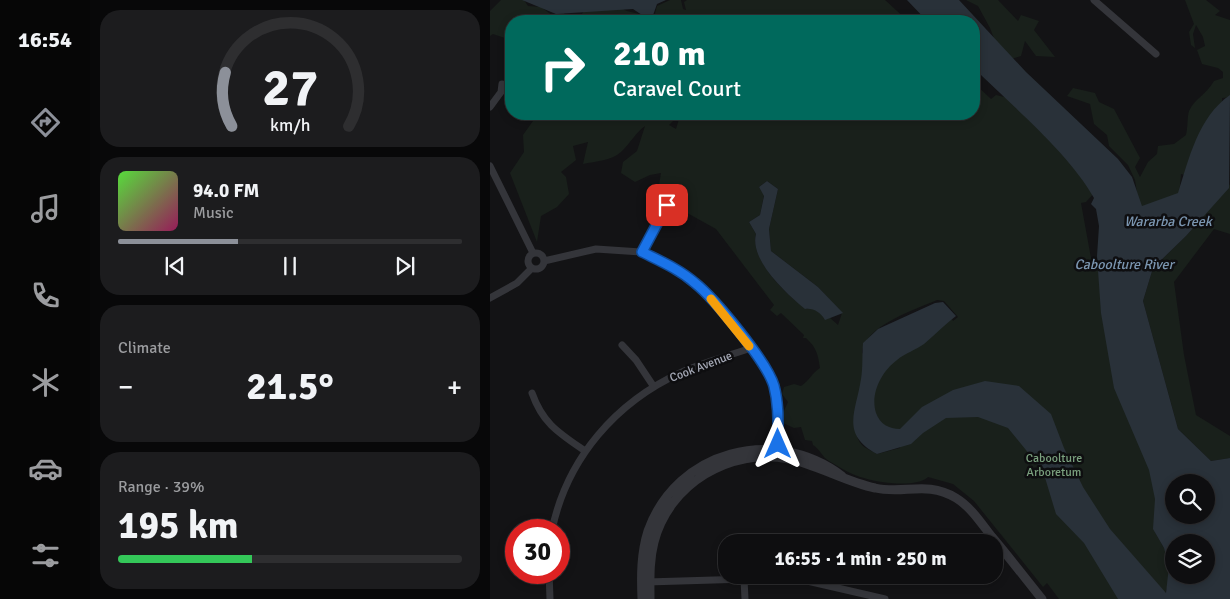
<!DOCTYPE html>
<meta charset="utf-8">
<style>
body{margin:0;font-family:Signika,sans-serif;background:#1c1c1e;color:#f1f3f6;height:100vh;display:flex;flex-direction:column;font-size:19px;white-space:nowrap}
*{box-sizing:border-box;margin:0}
p{font-size:16px;color:#9b9c9f}
.icon{flex:none;width:28px;height:28px;fill:none;stroke:currentColor;stroke-width:2;stroke-linecap:round;stroke-linejoin:round}
.map{position:relative;flex:1;overflow:hidden}
.drawer{display:flex;flex-direction:column;gap:10px;padding:10px;background:#080809;width:400px}
.drawer>*{flex:none}
.top-card{position:absolute;left:15px;top:15px;width:475px;height:105px;border-radius:20px;box-shadow:0 2px 8px #0003,0 0 0 1px #2e2e30;background:#00695c;color:#fff;overflow:hidden}
.buttons{position:absolute;left:675px;top:474px;display:grid;gap:10px}
.buttons a{display:grid;place-items:center;width:50px;height:50px;border-radius:50%;background:#0e0e10;box-shadow:0 2px 8px #0003,0 0 0 1px #2e2e30;font-size:25px}
.speed{position:absolute;left:15px;top:519px;display:flex;gap:10px;font-size:25px;font-weight:700;text-align:center}
.speed>*{display:grid;place-content:center;width:65px;height:65px;border-radius:50%;background:#0e0e10;box-shadow:0 2px 8px #0003,0 0 0 1px #2e2e30;line-height:1}
.speed .limit{border:8px solid #d22;background:#fff;color:#111}
.pin{position:absolute;display:grid;place-items:center;width:42px;height:42px;color:#fff;margin:-21px;border-radius:10px;box-shadow:0 2px 8px #0006}
.me{position:absolute;width:55px;margin:-28px;rotate:0deg;stroke-linejoin:round;filter:drop-shadow(0 0 4px #0008)}
.turn{display:flex;align-items:center;gap:18px;height:105px;padding:0 25px;font-size:22px}
.turn .icon{width:65px;height:65px;stroke-width:2.5}
.turn b{display:block;font-size:35px;line-height:42px}
.big{font-size:38px;font-weight:700;line-height:1.1}
.drawer .tile{flex:1;display:flex;flex-direction:column;justify-content:center;gap:8px;min-width:0;padding:0 18px;border-radius:20px;background:#1c1c1e}
.drawer .dial{align-items:center;gap:0}
.dial svg{height:130px;overflow:visible;fill:none;stroke:#2e2e30;stroke-width:7;stroke-linecap:round;text-anchor:middle}
.dial text{fill:#f1f3f6;stroke:none}
.song{display:flex;align-items:center;gap:15px}
.cover{width:60px;height:60px;border-radius:8px;background:linear-gradient(135deg,hsl(110 70% 55%),hsl(330 70% 35%))}
.played{height:5px;border-radius:2px;background:linear-gradient(90deg,#8c9099 35%,#2e2e30 35%)}
.keys{display:flex;justify-content:space-around;direction:ltr}
.heat{display:flex;justify-content:space-between;align-items:center;font-size:28px;direction:ltr}
.charge{height:8px;border-radius:4px;background:linear-gradient(90deg,#34c759 39%,#2e2e30 0)}
.trip{position:absolute;left:228px;top:534px;width:285px;height:50px;border-radius:20px;background:#0e0e10;box-shadow:0 2px 8px #0003,0 0 0 1px #2e2e30;font-weight:700;line-height:50px;text-align:center}
main{display:flex;flex:1;min-height:0}
.tab-bar{display:flex;flex-direction:column;width:90px;justify-content:space-around;align-items:center;background:#060606;color:#9b9c9f}
.tab-bar .icon{width:35px;height:35px}
.tab-bar .current{color:#8c9099}
.tab-bar b{font-size:22px;color:#f1f3f6}
.map>svg:first-child{display:block}
</style>
<main>
<nav class="tab-bar">
<b>16:54</b>
<svg class="icon current" aria-label="directions" viewBox="0 0 24 24"><path d="M12 3l9 9-9 9-9-9zM9 14v-3h6M13 9l2 2-2 2"/></svg>
<svg class="icon" aria-label="music" viewBox="0 0 24 24"><path d="M9 18V5l10-2v13"/><circle cx="6" cy="18" r="3"/><circle cx="16" cy="16" r="3"/></svg>
<svg class="icon" aria-label="phone" viewBox="0 0 24 24"><path d="M5 4h4l2 5-3 2q2 4 5 5l2-3 5 2v4C11 20 4 13 5 4z"/></svg>
<svg class="icon" aria-label="climate" viewBox="0 0 24 24"><path d="M12 3v18M4 7l16 10M4 17L20 7"/></svg>
<svg class="icon" aria-label="car" viewBox="0 0 24 24"><path d="M5 17H2v-5l4-1 3-4h7l3 4 3 1v5h-3M9 17h6M6 11h13"/><circle cx="7" cy="17" r="2"/><circle cx="17" cy="17" r="2"/></svg>
<svg class="icon" aria-label="filters" viewBox="0 0 24 24"><path d="M4 7h16M4 17h16"/><circle cx="9" cy="7" r="2"/><circle cx="15" cy="17" r="2"/></svg>
</nav>
<section class="drawer">
<div class="tile dial"><svg viewBox="0 0 100 80">
<path d="M14 69A42 42 0 1 1 86 69"/>
<path d="M14 69A42 42 0 0 1 10 36" stroke="#8c9099"/>
<text x="50" y="56" font-size="32" font-weight="700">27</text>
<text x="50" y="72" font-size="11">km/h</text>
</svg></div>
<div class="tile">
<div class="song"><i class="cover"></i><div><b>94.0 FM</b><p>Music</p></div></div>
<div class="played"></div>
<div class="keys"><svg class="icon" aria-label="previous" viewBox="0 0 24 24"><path d="M18 5L8 12l10 7zM5 5v14"/></svg><svg class="icon" aria-label="pause" viewBox="0 0 24 24"><path d="M8 5v14M16 5v14"/></svg><svg class="icon" aria-label="next" viewBox="0 0 24 24"><path d="M6 5l10 7-10 7zM19 5v14"/></svg></div>
</div>
<div class="tile"><p>Climate</p>
<div class="heat"><a>−</a><b class="big">21.5°</b><a>+</a></div>
</div>
<div class="tile"><p>Range · 39%</p><b class="big">195 km</b><div class="charge"></div></div>
</section>
<div class="map">
<svg width="740" height="599" viewBox="0 0 740 599">
<rect width="100%" height="100%" fill="#131315"/>
<!-- green -->
<path fill="#19201b" fill-rule="evenodd" d="M11,0H34L38,6L51,7L63,16L73,8L76,21H21V40L3,34L0,36V11Z
M180,0H191L193,9L196,10L194,2L197,0H395L418,21H163L167,6Z
M476,0H508L528,21L531,15L549,21L544,30L565,57L546,56L535,41L531,56L521,59L507,46L500,28L488,6Z
M695,0H716L730,11L725,15L740,20V97L732,98V108L698,176L691,174L689,196L650,211L645,180L638,165L619,146L617,135L604,124L600,104L577,96L583,88L605,93L609,102L624,109L650,158L645,167L650,177L658,162L667,154L668,146L684,144L696,135C698,127 697,118 699,111C705,98 716,95 724,81L733,78V72L728,68L712,64L707,50L715,46L713,37L706,25L703,34L705,48L701,45L699,32L704,24Z
M124,5L137,11L149,14L145,21H87L96,8Z
M484,83L501,99L506,95L518,98L592,170L605,192L596,202L591,203L601,258L613,264L617,272C613,282 609,301 615,311C616,311 620,315 621,316C624,323 621,333 620,340L626,346C622,362 627,365 627,380L636,389L632,397L639,400L646,411L642,422L646,429L653,427L662,434L654,445L655,452L663,458L664,481L672,486L674,504L665,532L684,566V575H686L685,582L677,587L674,599H569L557,583L553,587L484,501L463,484L438,477C427,488 388,483 374,478C362,475 349,467 339,461C332,457 330,449 323,445L322,441L315,440L311,427L304,428L293,423V413L298,402L292,394L294,387L304,384L311,386C319,381 322,373 330,368C328,355 327,348 316,338H313L314,335L291,313L287,316L280,310L284,305L226,229L190,209L168,191L171,173L160,175L145,182L131,173L133,162L147,151L155,126C145,133 140,144 131,152C121,161 106,161 93,164L98,142L83,146L86,160L71,172L76,177L79,194L67,207L51,216L47,242L20,173L34,152L33,135L48,114H185L187,117L179,125L186,129L189,119L199,114H484ZM277,181L288,189L279,229L281,251L328,287L352,313L348,325L330,309H317L316,303L310,300L307,302C291,289 260,257 266,234L259,222L270,215L274,195L269,187ZM447,300L454,301L468,317L463,321L461,317C449,325 442,333 431,342C422,349 411,353 402,360C387,372 372,400 380,419C384,428 392,431 401,435L407,432L410,448L387,454C383,451 376,449 373,446C360,434 365,404 377,394L375,376L382,370L381,362L375,359L376,355L372,353C374,326 424,310 447,300Z
M740,184V234L724,229L684,282L694,355L706,415L740,436V458L721,461L688,429L653,301L663,268L696,236Z"/>
<!-- water -->
<path fill="#293139" fill-rule="evenodd" d="M32,0H176L167,4L161,21H146L152,15L143,9L66,14Z
M417,0H469L536,72L628,159L642,177L652,206L688,193C699,159 708,117 740,95L739,188L696,236L663,268L653,301L688,429L721,461L740,458V599H628L594,543L566,514L553,471L518,428L488,417L456,418L433,433L421,444L387,454C350,434 366,412 371,379C373,368 372,355 373,343L388,329L445,303L453,302L466,316C454,325 445,335 434,344C426,350 415,353 407,360C391,372 380,394 386,413C390,424 399,429 410,429L432,407L463,390L495,381L529,386L561,414L574,448L593,487L620,529L676,593L679,566L674,548L663,529L665,499L659,470L624,388L611,313L607,256L609,226L606,209L601,204L604,198C579,153 521,105 484,68V21H437ZM716,482V515H684V482ZM716,542V575H684V542Z
M277,181L288,189L279,229L281,251L328,287L353,313L335,320C331,313 324,308 315,309C297,294 259,260 266,234L259,222L270,215L274,196L269,187Z"/>
<g fill="none" stroke-linecap="round" stroke-linejoin="round">
<!-- minor -->
<path stroke="#34353a" stroke-width="7" d="M604,0L666,54
M0,107L11,92L12,84
M0,166L43,253
M151,252L177,205
M38 261a8 8 0 1 1 16 0a8 8 0 1 1-16 0Z
M54,261L106,249L151,252L183,267L205,282L221,299L277,369L288,402L287,455
M0,298L27,283L42,268
M132,345L146,360L164,387
M42,393C53,424 69,433 95,451
M62,530C77,458 126,402 192,372C214,362 238,356 261,348
M59,572L60,599
M254,579L255,599
M157,582L289,578L313,580L395,599"/>
<!-- tertiary -->
<path stroke="#34353a" stroke-width="9" d="M152,599C151,576 151,553 158,531C187,450 285,425 352,476
M160,599C160,580 159,561 164,542C179,484 240,447 299,459C326,464 356,482 385,488C414,495 436,480 466,498C481,507 491,523 502,537C519,557 535,578 552,599"/>
</g>
<g fill="none" stroke-linecap="round" stroke-linejoin="round">
<!-- route casing -->
<g stroke="#114b97" stroke-width="12">
<path id="route" d="M177,205L152,252C170,261 189,269 205,283C225,299 277,362 284,386C289,405 288,424 288,444"/>
</g>
<!-- route -->
<use href="#route" stroke="#1a73e8" stroke-width="9"/>
<!-- slow -->
<path stroke="#f59e0b" stroke-width="9" d="M221,299L259,346"/>
</g>
<g text-anchor="middle" dominant-baseline="central" stroke-width="5" stroke-linejoin="round" paint-order="stroke">
<!-- street labels -->
<g font-size="12" fill="#a5a9b6" stroke="#0e0e10">
<text transform="translate(211 367) rotate(-21)">Cook Avenue</text>
</g>
<!-- park labels -->
<g font-size="12" fill="#7ba17f" stroke="#0e0e10">
<text x="564" y="458">Caboolture<tspan x="564" dy="14">Arboretum</tspan></text>
</g>
<!-- water labels -->
<g font-size="14" font-style="italic" fill="#7b96b1" stroke="#0e0e10">
<text x="678" y="221">Wararba Creek</text>
<text x="634" y="264">Caboolture River</text>
</g>
</g>
</svg>
<div class="buttons">
<a><svg class="icon" aria-label="search" viewBox="0 0 24 24"><circle cx="10" cy="10" r="6"/><path d="M15 15l6 6"/></svg></a>
<a><svg class="icon" aria-label="layers" viewBox="0 0 24 24"><path d="M12 4l9 5-9 5-9-5zM3 14l9 5 9-5"/></svg></a>
</div>
<div class="speed"><div class="limit">30</div></div>
<div class="pin" style="left:177px;top:205px;background:#d93025"><svg class="icon" aria-label="arrive" viewBox="0 0 24 24"><path d="M6 21V4h12l-3 4 3 4H6"/></svg></div>
<svg class="me" style="left:288px;top:444px" viewBox="-20 -20 40 40"><path d="M0-17L14 15 0 8-14 15z" fill="#1a73e8" stroke="#fff" stroke-width="4"/></svg>
<div class="trip">16:55 · 1 min · 250 m</div>
<div class="top-card">
<div class="turn"><svg class="icon" aria-label="right" viewBox="0 0 24 24"><path d="M7 20v-9h11M14 6l5 5-5 5"/></svg><div><b>210 m</b>Caravel Court</div></div>
</div>
</div>
</main>
